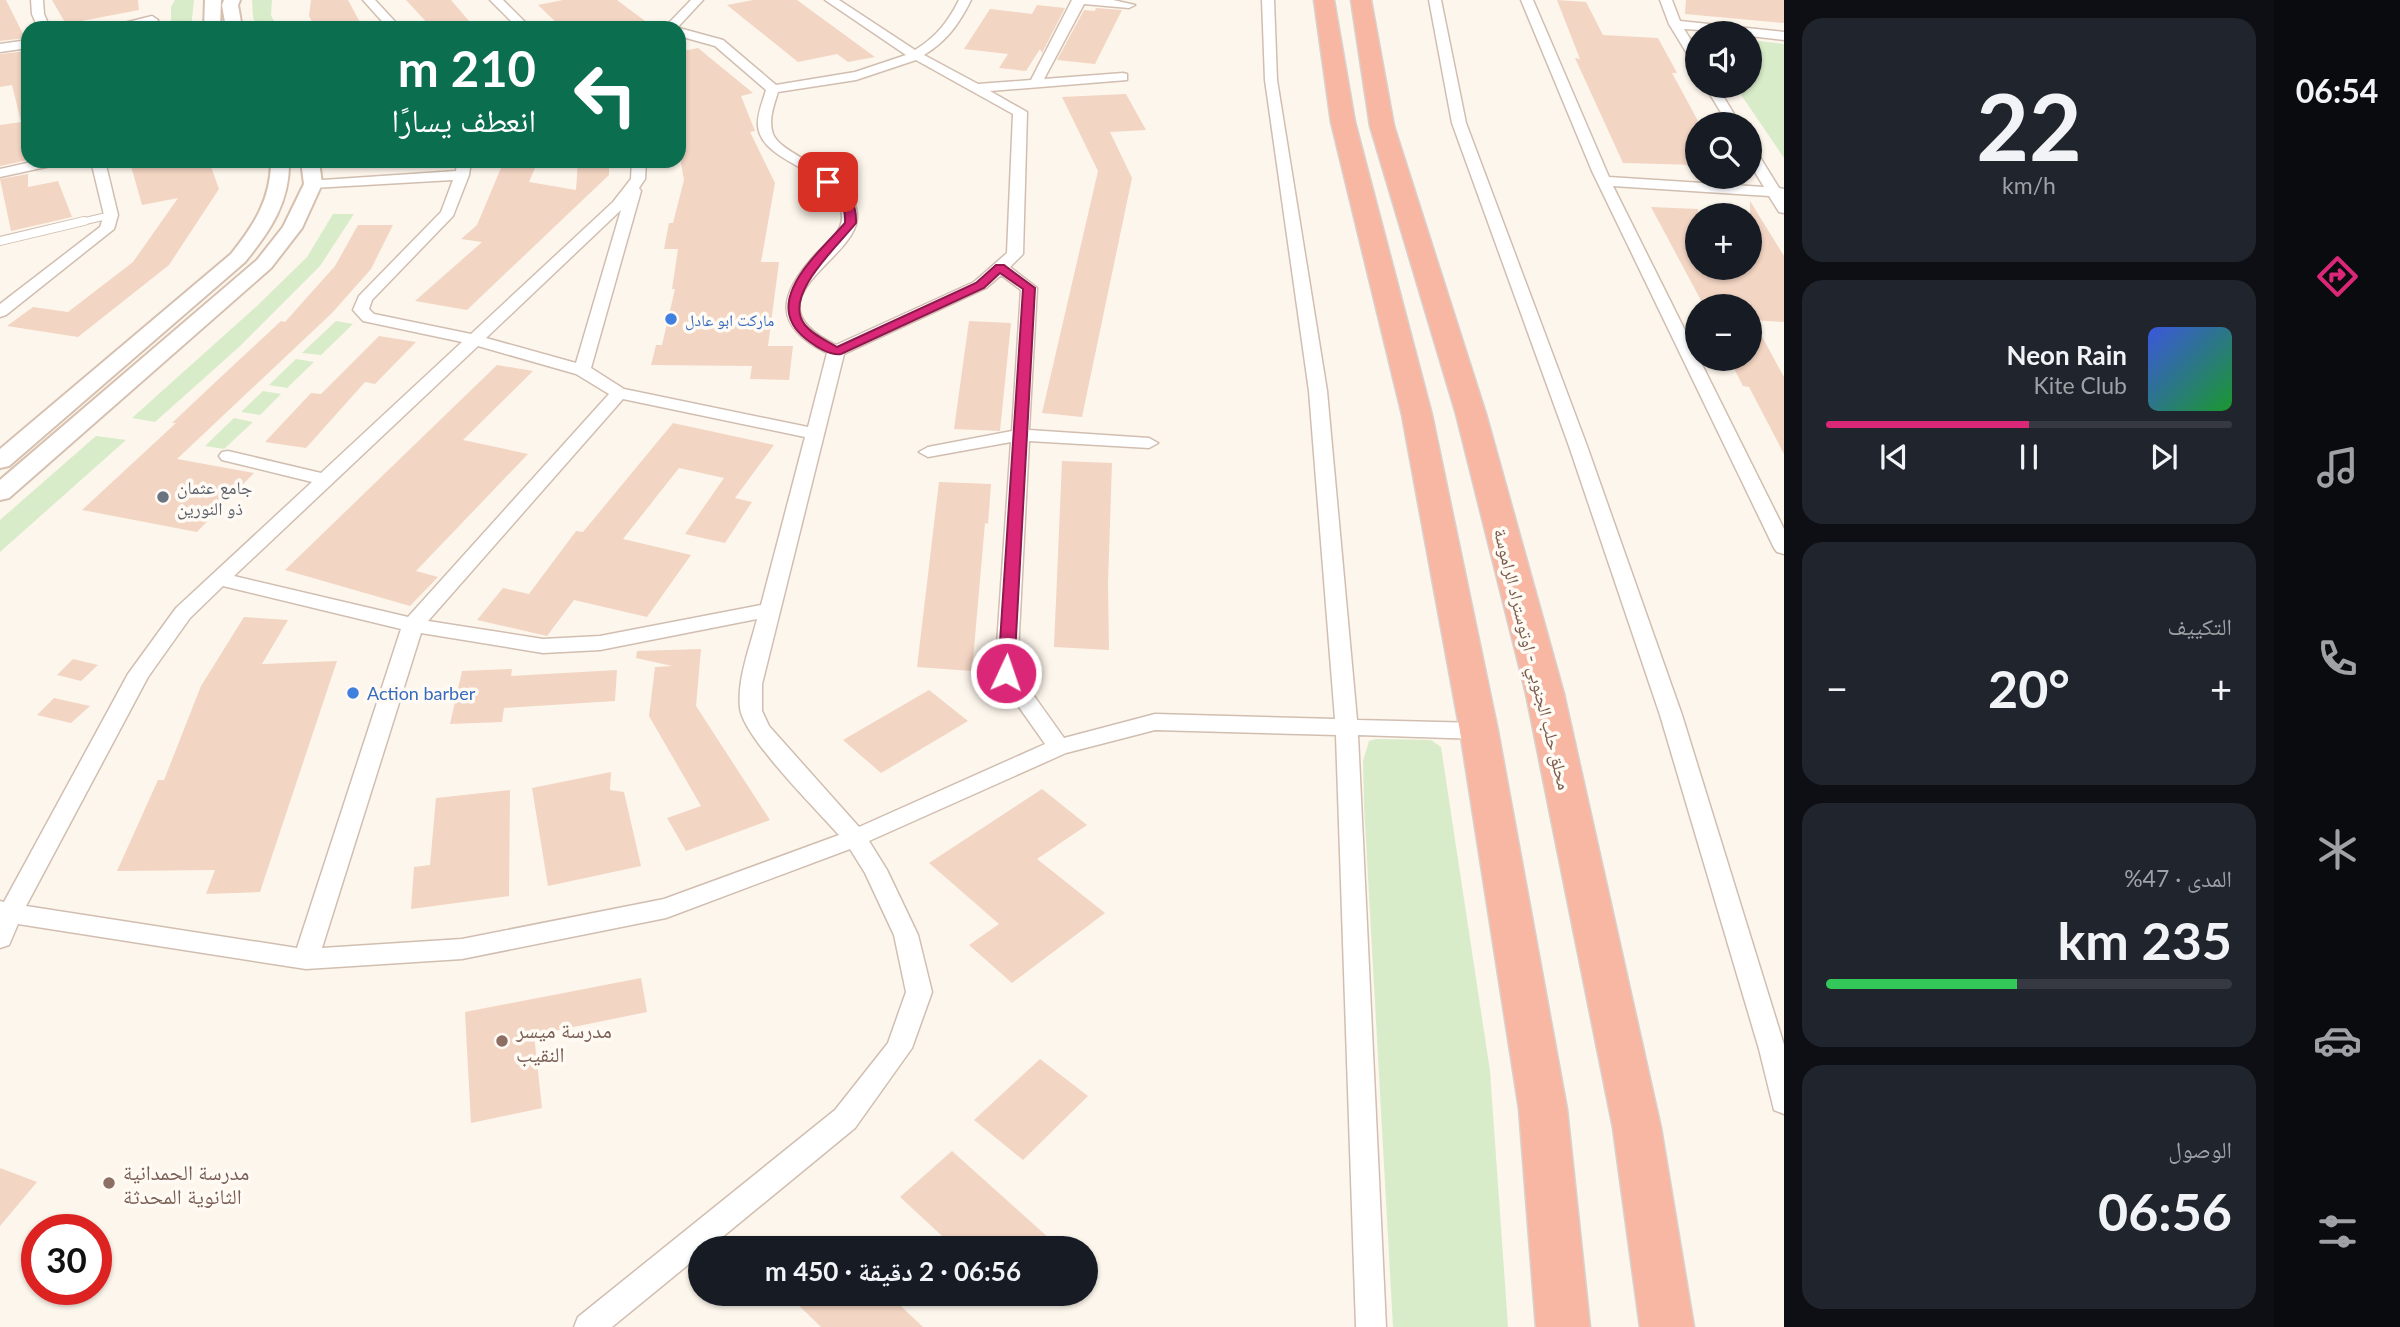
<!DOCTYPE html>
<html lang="ar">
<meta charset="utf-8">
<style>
body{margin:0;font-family:Lato,"Noto Naskh Arabic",sans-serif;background:#20242c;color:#f1f3f6;direction:rtl;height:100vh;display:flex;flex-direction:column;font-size:26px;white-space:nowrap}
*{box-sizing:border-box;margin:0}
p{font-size:23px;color:#9ea1a6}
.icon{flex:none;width:38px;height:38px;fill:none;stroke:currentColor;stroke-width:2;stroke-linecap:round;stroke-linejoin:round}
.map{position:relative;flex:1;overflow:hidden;direction:ltr}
.panel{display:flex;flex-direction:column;gap:18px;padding:18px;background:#0d0f14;width:490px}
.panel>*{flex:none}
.banner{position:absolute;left:21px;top:21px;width:665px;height:147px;border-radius:21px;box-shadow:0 2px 5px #0004;direction:rtl;background:#0b6e4f;color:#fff;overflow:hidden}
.controls{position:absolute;left:1685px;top:21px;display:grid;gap:14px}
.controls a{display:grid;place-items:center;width:77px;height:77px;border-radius:50%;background:#171b24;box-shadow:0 2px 5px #0004;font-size:35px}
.speed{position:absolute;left:21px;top:1214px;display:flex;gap:14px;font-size:35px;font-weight:700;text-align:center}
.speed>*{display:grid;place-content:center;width:91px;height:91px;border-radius:50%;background:#171b24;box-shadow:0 2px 5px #0004;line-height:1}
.speed .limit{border:10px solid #d22;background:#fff;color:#111}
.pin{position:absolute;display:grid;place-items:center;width:60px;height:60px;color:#fff;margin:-30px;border-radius:14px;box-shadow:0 4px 10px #0006}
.me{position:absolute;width:77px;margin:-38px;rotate:3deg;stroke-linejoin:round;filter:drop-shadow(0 0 5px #0008)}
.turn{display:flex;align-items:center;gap:24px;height:147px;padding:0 35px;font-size:32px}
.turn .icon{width:91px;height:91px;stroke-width:2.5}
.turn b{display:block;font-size:49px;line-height:60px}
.big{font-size:52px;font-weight:700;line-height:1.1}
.panel .card{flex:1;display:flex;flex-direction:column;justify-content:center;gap:10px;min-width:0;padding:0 24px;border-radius:21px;background:#20242c}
.panel .dial{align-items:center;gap:0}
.dial b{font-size:91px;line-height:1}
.song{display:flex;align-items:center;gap:21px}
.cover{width:84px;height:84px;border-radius:10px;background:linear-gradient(135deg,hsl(230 70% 55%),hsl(130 70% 35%))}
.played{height:7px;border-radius:4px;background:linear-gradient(90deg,#db2777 50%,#363941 50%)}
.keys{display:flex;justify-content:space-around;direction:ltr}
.heat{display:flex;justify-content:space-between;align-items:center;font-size:38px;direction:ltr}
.charge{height:10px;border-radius:5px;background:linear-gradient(90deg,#34c759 47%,#363941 0)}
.trip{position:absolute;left:688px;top:1236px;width:410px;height:70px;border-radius:35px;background:#171b24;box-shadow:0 2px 5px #0004;font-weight:700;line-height:70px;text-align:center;direction:rtl}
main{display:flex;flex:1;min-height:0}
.tabs{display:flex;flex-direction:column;width:126px;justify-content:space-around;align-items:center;background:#090b0e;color:#9ea1a6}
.tabs .icon{width:49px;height:49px}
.tabs .active{color:#db2777}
.tabs b{font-size:32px;color:#f1f3f6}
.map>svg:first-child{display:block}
</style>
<main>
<nav class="tabs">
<b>06:54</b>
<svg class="icon active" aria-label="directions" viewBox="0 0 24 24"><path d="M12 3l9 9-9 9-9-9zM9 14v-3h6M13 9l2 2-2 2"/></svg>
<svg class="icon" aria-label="music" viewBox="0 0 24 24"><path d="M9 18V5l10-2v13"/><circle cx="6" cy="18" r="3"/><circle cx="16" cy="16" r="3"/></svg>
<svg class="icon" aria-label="phone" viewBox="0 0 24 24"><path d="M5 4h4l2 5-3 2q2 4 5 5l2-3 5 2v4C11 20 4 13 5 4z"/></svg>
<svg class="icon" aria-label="climate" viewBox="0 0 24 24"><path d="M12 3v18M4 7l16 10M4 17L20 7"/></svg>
<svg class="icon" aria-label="car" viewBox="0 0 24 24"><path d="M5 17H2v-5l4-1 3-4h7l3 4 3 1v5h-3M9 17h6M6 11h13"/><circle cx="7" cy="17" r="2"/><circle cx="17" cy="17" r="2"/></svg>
<svg class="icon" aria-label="filters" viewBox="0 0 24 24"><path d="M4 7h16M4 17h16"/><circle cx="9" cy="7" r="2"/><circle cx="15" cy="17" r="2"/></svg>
</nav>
<section class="panel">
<div class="card dial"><b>22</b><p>km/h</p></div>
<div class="card">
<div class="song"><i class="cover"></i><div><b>Neon Rain</b><p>Kite Club</p></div></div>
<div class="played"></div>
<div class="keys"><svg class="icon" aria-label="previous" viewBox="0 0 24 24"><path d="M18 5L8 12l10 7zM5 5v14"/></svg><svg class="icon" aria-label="pause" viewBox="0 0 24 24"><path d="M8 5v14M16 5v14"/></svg><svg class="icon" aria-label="next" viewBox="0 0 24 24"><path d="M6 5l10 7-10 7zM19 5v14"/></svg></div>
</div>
<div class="card"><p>التكييف</p>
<div class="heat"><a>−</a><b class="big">20°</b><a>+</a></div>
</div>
<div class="card"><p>المدى · 47%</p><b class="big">235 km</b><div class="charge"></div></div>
<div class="card"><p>الوصول</p><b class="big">06:56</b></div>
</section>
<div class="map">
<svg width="1784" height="1327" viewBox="0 0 1784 1327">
<rect width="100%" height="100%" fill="#fdf6ec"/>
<!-- green -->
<path fill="#d8ecc9" d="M175,0H194L191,28H171V7Z
M252,0H272L271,15L277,28H257L253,17Z
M1750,40L1784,44V158L1735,86H1750Z
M333,214H354L320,266L239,347L155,422L132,418L258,305L307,257Z
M336,321L353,324L321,355L302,353Z
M296,359L314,362L287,388L269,385Z
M263,391L281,394L260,415L241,412Z
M234,418L253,422L224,449L205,446Z
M96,436L126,440L0,552V520Z
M1376,739L1431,740L1441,747L1490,1071L1508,1327H1393L1364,805L1363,761L1369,741Z"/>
<!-- building -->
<path fill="#f3d5c3" d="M0,0H6L25,38L0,41Z
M52,0H138L139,10L66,24Z
M311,0H348L363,28H315L309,16Z
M406,0H451L469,21L432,28Z
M563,0H617L645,21L614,28H562L538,5Z
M753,0H797L875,57L848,62L837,54L798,62L727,5Z
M1557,0L1586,2L1603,35L1658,38L1677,73H1672L1698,121V165L1623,163L1575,58L1580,59Z
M1686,0H1784V23L1685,14Z
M1037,5L1065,8L1042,53L1040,49L1026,71L999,68L1008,54L964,49L990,9L1032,14Z
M1096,8L1122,10L1095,64L1057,60L1084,10L1095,11Z
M698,48L753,93L741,96L755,131L750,132L775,183L761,262H779L768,346H793L789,380L750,379L752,366L651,365L656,345H662L675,289H672L678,249H664L669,223H673L684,180L679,152V52Z
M28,51V160L0,166V125L21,122L12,85L0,87V54Z
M1126,94L1146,130L1110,132L1132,178L1082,417L1042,413L1098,171L1062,97Z
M154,161H209L219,189L169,265L78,337L7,326L33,307L68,312L133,262L178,198L142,205L131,166Z
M578,161H609V175L467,310L415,301L482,242L461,239L477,225L501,168H535L529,182L576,190Z
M28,174V187L58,181L72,217L11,231L0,179Z
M1750,201L1784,256V322L1753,320L1784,377V454L1749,387L1743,386L1729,359H1750V306H1704L1651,207L1698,209V268H1750Z
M358,225H393L371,269L332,313L177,459L254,473L197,532L82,510L176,423H172L223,375L281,321L285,322L335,266Z
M969,321L1011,323L1000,431L954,429Z
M379,336L416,342L375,384L365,382L306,448L265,442L311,393L321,394Z
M497,365L533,371L463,440L528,454L416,571L438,577L410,606L285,570Z
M673,423L774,445L735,498L752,502L725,543L685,534L724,478L679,468L623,539L691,555L647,617L574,600L547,636L477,620L503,588L529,594L576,531L583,532Z
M1062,461L1112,463L1108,583L1109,650L1054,647Z
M939,482L991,484L988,524L985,523L972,671L917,667Z
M244,617L288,620L262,664L337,661L260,892L206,894L215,870L117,871L158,780H164L201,686Z
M701,649L696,706L770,820L686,851L667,818L701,806L649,716L655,667L672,666L636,658L637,651Z
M73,659L98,665L81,681L57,675Z
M512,669L511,676L617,670L615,701L504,708L502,722L450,724L462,671Z
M929,690L968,721L881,773L843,740Z
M54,698L90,706L71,723L37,715Z
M611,772L610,790L624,792L641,866L548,886L532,788Z
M1042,789L1087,825L1037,859L1105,913L1012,983L969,945L999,924L929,863Z
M510,790L509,896L411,909L414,867L430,865L436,798Z
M641,978L647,1012L534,1035L542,1108L471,1123L465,1012Z
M1040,1059L1088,1096L1023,1160L974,1120Z
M952,1151L1060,1248H955L900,1197Z
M0,1168L37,1182L0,1226Z
M786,1293H887L923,1327H821Z"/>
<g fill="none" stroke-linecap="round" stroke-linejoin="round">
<!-- lane-far1 casing -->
<g stroke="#d1beb0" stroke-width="8">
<path id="lane-far1" d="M77,223L111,215"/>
</g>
<!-- lane casing -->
<g stroke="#d1beb0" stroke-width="10">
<path id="lane" d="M0,241L84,221"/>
</g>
<!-- street casing -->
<g stroke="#d1beb0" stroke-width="3">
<path id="street" d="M31,0H43L44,14L50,28H38L32,14Z
M363,0H375L401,28H388Z
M490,0H503L531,28H518Z
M691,0H703L677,28H664Z
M825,0H839L915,50C936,37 948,22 959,0H971C959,24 947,41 924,55L978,84L1031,80L1072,0H1113L1135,5L1129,8L1084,4L1044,79L1123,73L1127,74V80L990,91L1027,112L1023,254L1010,267L1037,288L1029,430L1149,438L1158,443L1149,448L1029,441L1017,672L1064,738L1155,714L1335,719L1309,391L1265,80L1262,0H1274L1277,80L1327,391L1357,720L1479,723L1487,726L1490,731L1487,736L1479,739L1358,735L1386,1327H1356L1336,735L1155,730L1066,753L869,841L887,870L918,935L932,992L912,1048L855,1128L709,1248H700V1255L612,1327H574L578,1317L835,1110L888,1043L906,992L894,935L865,873L850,849L666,918L462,959L306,969L18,924L9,945L0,948V901L4,902L128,674L176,608L312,482L222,460L219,456L222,452L228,451L321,473L462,342L363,321L353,310L359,296L441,212L453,180L313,188L308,187V181L456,171L457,161H471L469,175L453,216L372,300L369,309L374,314L471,334L613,202L631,179L632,161H646L645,179L639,188L641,191L591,368L624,389L808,427L827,353C772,326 778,295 816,254C827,243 843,232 842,216C840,168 762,166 758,126C757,114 763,101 766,90L715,46L679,36V28L723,40L776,85L855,72L906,55ZM916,60L1013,114L1007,253L974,282L836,345C744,300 853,262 857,219C860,174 782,158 773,134C768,120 774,105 778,92L856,80ZM621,210L576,363L486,338ZM1001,275L1021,290L1012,431L928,447L919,452L928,457L1011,442L995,673L1045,744L859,827L769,726L762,711V684L844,354L986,288ZM478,346L576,374L609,394L408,617L234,576ZM623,399L805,437L761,605L600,636L543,639L428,621ZM223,586L401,629L297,948L26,906L148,677L190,618ZM757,619C750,647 737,679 740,708C743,737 817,810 839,835L664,899L462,939L322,948L421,633L543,653L600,650Z
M1429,0H1441L1466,123L1587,446L1682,715L1784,1045V1114L1774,1110L1759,1049L1660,715L1569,446L1452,123Z
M1521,0H1533L1609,177L1764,187L1750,164V148L1755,149L1779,188L1784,189V213L1779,212L1769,196L1613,186L1784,529V554L1777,552L1774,548L1592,171Z
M1660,0H1672L1680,21L1784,32V40L1750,36V33L1684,29L1698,51V66L1694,65L1669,24Z
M152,16L158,20L156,23L129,28H104Z
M28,40V48L0,52V44Z
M1705,86H1717L1740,124H1728Z
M36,161H62L60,164L0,177V169Z
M91,161H105L118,215L114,229L6,315L0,317V304L100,227L104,215Z"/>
</g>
<!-- secondary casing -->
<g stroke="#d6c0b0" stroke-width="4">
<path id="secondary" d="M205,0H221L220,28H204Z
M224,0H240L238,5L242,28H226L222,5Z
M271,161H289C290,202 270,231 245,262L9,466L0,468V449L231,254C254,225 271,199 271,161Z
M301,161H319L322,184L302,228L271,268L9,498L0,500V480L257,260L283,227L304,184Z"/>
</g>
<!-- highway casing -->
<g stroke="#dad1cd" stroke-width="3">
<path id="highway" d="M1314,0H1334L1355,122L1432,415L1498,731L1567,1109L1590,1327H1536L1519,1109L1460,731L1402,415L1331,122Z
M1351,0H1371L1394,126L1486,414L1564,694L1661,1128L1694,1327H1640L1613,1128L1526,694L1456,414L1370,126Z"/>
</g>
<!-- lane-far1 -->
<use href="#lane-far1" stroke="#fff" stroke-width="6"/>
<!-- lane -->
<use href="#lane" stroke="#fff" stroke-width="8"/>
<!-- street -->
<use href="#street" fill="#fff" fill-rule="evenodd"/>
<!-- secondary -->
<use href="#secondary" fill="#fff" fill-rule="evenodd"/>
<!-- highway -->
<use href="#highway" fill="#f7b7a3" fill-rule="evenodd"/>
</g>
<!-- route -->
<path fill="#db2777" stroke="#8e194d" stroke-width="2" d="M824,180H832C847,193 857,201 856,223C839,245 781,296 805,325C813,335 825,340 837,347L976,283L996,265H1004L1035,288L1014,673L1012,677L1006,678L998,673L1023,289L1000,273L984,288L841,354C830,356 815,346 806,339C759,302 818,254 845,223C846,203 838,197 824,184Z"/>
<!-- markers -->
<g fill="#3f7fe0" stroke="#fffaf3" stroke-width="2.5">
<circle cx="671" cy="319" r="7"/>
<circle cx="353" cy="693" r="7"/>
</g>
<circle fill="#6b7280" stroke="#fffaf3" stroke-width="2.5" cx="163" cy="497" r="7"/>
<g fill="#8d6e63" stroke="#fffaf3" stroke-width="2.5">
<circle cx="502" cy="1041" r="7"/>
<circle cx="109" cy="1183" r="7"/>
</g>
<g text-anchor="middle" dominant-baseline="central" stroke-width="7" stroke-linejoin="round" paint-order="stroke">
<!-- far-shop labels -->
<g font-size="16" fill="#366cbe" stroke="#fffaf3" text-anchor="start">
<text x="685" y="319">ماركت ابو عادل</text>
</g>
<!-- worship labels -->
<g font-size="18" fill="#5b616d" stroke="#fffaf3" text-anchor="start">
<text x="177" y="487">جامع عثمان<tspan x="177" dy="21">ذو النورين</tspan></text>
</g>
<!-- street labels -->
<g font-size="18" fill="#7a5c4d" stroke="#fffaf3">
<text transform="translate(1533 659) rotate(76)">محلق حلب الجنوبي - اوتوستراد الراموسة</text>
</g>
<!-- shop labels -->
<g font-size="18" fill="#366cbe" stroke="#fffaf3" text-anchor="start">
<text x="367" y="693">Action barber</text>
</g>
<!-- near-education labels -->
<g font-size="21" fill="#785e54" stroke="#fffaf3" text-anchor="start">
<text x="516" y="1029">مدرسة ميسر<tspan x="516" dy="24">النقيب</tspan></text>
<text x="123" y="1171">مدرسة الحمدانية<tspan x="123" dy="24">الثانوية المحدثة</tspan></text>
</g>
</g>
</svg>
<div class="controls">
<a><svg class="icon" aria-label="sound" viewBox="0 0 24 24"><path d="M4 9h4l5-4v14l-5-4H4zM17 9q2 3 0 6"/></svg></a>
<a><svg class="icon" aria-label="search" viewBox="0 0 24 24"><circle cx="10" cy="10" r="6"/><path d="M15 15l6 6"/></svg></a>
<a>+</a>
<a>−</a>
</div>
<div class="speed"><div class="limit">30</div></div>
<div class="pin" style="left:828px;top:182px;background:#d93025"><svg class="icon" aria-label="arrive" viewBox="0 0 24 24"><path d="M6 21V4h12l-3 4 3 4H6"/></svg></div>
<svg class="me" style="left:1006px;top:673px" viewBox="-20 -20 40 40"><circle r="17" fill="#db2777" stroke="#fff" stroke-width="3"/><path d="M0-11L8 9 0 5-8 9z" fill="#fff"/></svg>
<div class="trip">06:56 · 2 دقيقة · 450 m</div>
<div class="banner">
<div class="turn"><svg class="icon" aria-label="left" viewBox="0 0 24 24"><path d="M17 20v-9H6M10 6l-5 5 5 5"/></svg><div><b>210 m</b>انعطف يسارًا</div></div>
</div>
</div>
</main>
